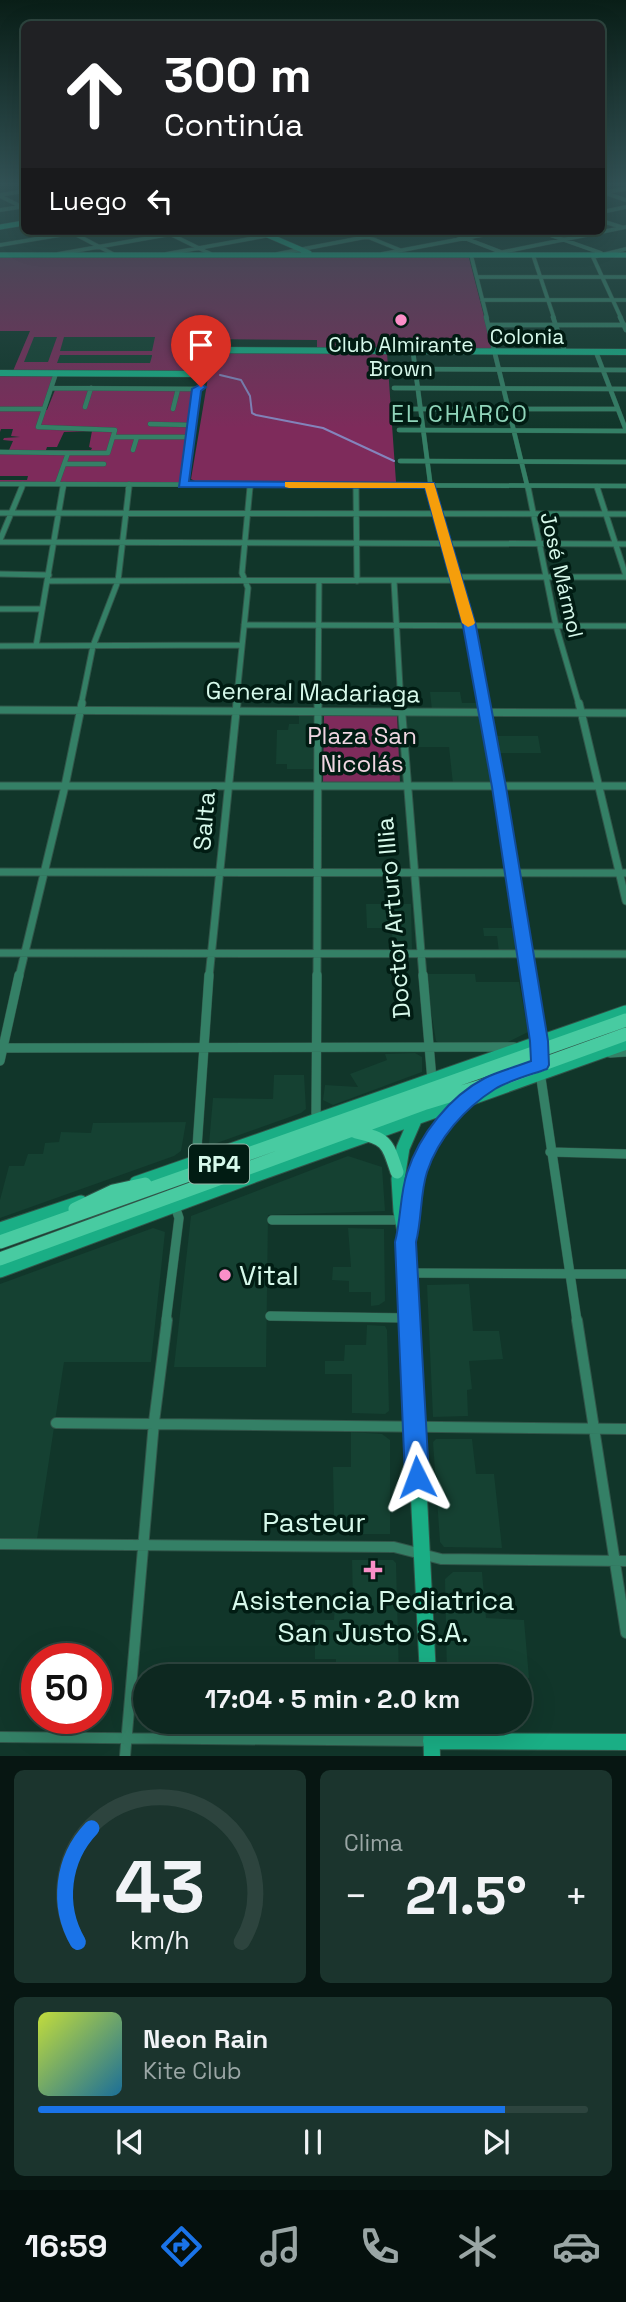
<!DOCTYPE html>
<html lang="es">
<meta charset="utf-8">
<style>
body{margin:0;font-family:"Space Grotesk",sans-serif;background:#1b342d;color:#f1f3f6;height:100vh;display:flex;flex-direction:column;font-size:26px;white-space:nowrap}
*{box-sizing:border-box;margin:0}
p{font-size:23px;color:#9aa6a5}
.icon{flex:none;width:38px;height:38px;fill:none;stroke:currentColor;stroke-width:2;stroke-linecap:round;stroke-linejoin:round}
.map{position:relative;height:1756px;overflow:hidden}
.panel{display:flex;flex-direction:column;gap:14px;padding:14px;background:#071612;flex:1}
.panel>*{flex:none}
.hud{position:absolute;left:21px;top:21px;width:584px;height:214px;border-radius:10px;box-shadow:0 7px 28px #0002,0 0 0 2px #2d443e;background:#202124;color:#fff;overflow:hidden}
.speed{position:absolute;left:21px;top:1643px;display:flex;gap:14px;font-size:35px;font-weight:700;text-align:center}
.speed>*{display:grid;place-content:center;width:91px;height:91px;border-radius:50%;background:#0d2820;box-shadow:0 7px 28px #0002,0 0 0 2px #2d443e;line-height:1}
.speed .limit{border:10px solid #d22;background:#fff;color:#111}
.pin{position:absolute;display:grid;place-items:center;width:60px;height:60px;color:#fff;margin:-72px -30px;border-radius:50% 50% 50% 0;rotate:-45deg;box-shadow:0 0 7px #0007}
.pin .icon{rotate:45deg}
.me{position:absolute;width:77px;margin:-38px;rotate:357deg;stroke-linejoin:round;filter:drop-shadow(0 0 5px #0008)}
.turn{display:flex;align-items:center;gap:24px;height:147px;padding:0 28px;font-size:32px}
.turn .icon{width:91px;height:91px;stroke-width:2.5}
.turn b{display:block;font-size:49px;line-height:60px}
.then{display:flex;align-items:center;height:66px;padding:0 28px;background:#0003;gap:14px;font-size:26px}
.big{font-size:52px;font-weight:700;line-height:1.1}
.panel .card{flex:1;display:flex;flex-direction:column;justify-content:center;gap:10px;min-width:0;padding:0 24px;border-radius:10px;background:#1b342d}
.panel .dial{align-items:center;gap:0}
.dial svg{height:182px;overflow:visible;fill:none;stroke:#2d443e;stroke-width:7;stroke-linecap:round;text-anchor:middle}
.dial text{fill:#f1f3f6;stroke:none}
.song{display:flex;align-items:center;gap:21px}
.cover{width:84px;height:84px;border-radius:10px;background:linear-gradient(135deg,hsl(70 70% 55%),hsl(200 70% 35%))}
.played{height:7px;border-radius:4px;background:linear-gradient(90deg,#1a73e8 85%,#2d443e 85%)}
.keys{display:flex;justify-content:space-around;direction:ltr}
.heat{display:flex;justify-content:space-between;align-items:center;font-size:38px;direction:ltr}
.panel .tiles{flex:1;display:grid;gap:14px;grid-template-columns:1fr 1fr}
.card:last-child{grid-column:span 2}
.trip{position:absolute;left:133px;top:1664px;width:399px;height:70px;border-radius:35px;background:#0d2820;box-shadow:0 7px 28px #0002,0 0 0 2px #2d443e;font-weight:700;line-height:70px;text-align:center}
.tabs{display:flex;height:112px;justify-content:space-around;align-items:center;background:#05100d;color:#9aa6a5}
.tabs .icon{width:49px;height:49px}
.tabs .active{color:#1a73e8}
.tabs b{font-size:32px;color:#f1f3f6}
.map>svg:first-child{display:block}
</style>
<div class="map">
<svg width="626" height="1756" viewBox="0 0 626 1756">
<rect width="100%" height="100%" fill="#11362a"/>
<!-- built -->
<path fill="#154132" d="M30,331H205L202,367L13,371Z
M430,692H460L462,703H481L482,708L432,710Z
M299,714L313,715V769H287V764H276L277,730H288L289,724H299Z
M409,715L483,717L492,783L453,784L449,747H408L406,718Z
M493,736H538L541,753H495Z
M366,904H411L412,950L393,952L392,928H367Z
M483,928H516L517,950L499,952L497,936H484Z
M425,974H475L476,982H519L528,1032L508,1042L439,1043L436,1041Z
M415,1053L422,1057V1072L333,1105L323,1100L325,1085L358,1087L350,1074L387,1060L385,1054Z
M274,1075H304L306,1109L301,1113L214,1144H209L213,1098L273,1099Z
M186,1122L181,1151L174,1156L0,1218V1200L9,1166H24L28,1154H43L45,1143L59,1142L61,1132L91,1133L93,1123Z
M348,1156L382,1167L385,1211L268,1215L266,1367H174L191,1216Z
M153,1228L165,1232L151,1362H64L37,1539H0V1284Z
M348,1228L384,1229L385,1301L379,1305L371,1306V1292H349V1281L332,1280L333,1267H351Z
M469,1284L473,1331H499L503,1359L469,1361L472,1389L467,1390L468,1416L433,1417L427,1285Z
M367,1325L385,1326L387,1330L389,1411L385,1414L352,1413V1374H325V1361H344L345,1345H366Z
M351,1432L382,1434L390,1440V1534H358L359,1517H334L333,1467H351Z
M436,1439H472L476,1474H494L502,1548L444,1547L440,1542L433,1442Z
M352,1560H393L396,1563L399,1676H336V1659H315V1620H334L335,1601H353Z
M453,1572H482L486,1618L524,1620L529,1678L447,1676L445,1579Z"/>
<!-- green -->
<path fill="#7e2b5b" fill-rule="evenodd" d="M0,256H463L469,258L493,351L317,349V340L205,339L202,367L189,371H13L30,331H0ZM34,337H57L48,362H24ZM64,337H155L152,351H60ZM60,355H152V356L150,363H57Z
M216,353H387L396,482L195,481L191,479L212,354Z
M0,374L53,376L43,407H0Z
M55,390H195L182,482L0,483V480H27L28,476H0V450H9L13,441L3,440L4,438L20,437L11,436L13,429H1L0,432V409L47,410ZM92,431L89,447L92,448L91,450H46L47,447H57L64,432Z
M324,714H397L400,783H323Z"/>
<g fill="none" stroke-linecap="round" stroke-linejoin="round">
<!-- stream -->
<path stroke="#8484bc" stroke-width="2" d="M220,375L241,380L250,396L252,413L256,415L323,428L394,461"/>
<!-- street-far5 casing -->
<g stroke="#315549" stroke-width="4.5">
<path id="street-far5" d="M602,192L626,200
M606,192L626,189
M0,195L24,191
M0,196L24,208
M0,210L20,207
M602,212L626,207
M602,221L621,227
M353,231L400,250
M446,231L501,252
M539,231L601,253
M73,233L115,255
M170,234L213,255
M0,245L84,231
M58,254L188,231
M166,254L293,231
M277,254L397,231
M382,254L503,231
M493,254L626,227
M471,255L487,318
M533,255L554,318
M477,277H626
M482,300H626
M621,318L593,257L626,249"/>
</g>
<!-- street-far4 casing -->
<g stroke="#315549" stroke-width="5">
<path id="street-far4" d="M486,317L528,489
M553,317L565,352
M620,317L626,330
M489,325H626
M413,352L431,489
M596,352L626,430
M391,369L626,370
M56,373L38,427L115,430L108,453H68L57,484
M51,388L196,389
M394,388L626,389
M85,407L91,388
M0,409H44
M173,409L178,389
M396,409H618
M150,424L191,425
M399,430L626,431
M113,437H191
M133,450L137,437
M0,452L68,453
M400,461L626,462
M64,464H104
M0,484L626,486
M183,484L196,389L201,387L204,374
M356,485V489
M597,486L598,489
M21,489L23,484
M63,489L64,484
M128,489L129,484
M250,489V485"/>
</g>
<!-- street-far3 casing -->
<g stroke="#315549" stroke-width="7">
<path id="street-far3" d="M356,487L357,581
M431,487L457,577L484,705
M528,487L556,626L579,705
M597,487L626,576
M0,513L626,514
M0,540L22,487
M0,542L626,544
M0,574L49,575
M457,577H626
M48,581L458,580
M394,581L401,705
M0,609H42
M244,625L626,626
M0,646L241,645
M36,646L63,487
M81,705L93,646L118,581L129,487
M236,705L248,588L242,573L250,487
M318,705L319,581"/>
</g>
<!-- street-far2 casing -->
<g stroke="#315549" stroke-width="9">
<path id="street-far2" d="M401,703L423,977
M484,703L529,977
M579,703L626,901
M0,710L626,713
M0,786H626
M0,872L626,873
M0,953L626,954
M19,977L65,786L82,703
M209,977L237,703
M317,977L318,703"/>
</g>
<!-- street-far1 casing -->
<g stroke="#315549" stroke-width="10">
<path id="street-far1" d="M423,975L432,1080
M528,975L539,1042
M1,1048L514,1047
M610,1053L626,1052
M0,1061L19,975
M540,1072L577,1321
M316,1120L317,975
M550,1152L626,1154
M196,1162L209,975
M272,1220H404
M408,1273L626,1274
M270,1316L409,1318
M166,1321L179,1218L175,1206"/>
</g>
<!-- street casing -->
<g stroke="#315549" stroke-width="12">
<path id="street" d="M577,1320L626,1633
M56,1423L626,1429
M0,1544L394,1547L441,1559L626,1561
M0,1737L430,1741
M125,1756L154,1422L167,1320"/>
</g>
<!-- secondary-far3 casing -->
<g stroke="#315549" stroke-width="6">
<path id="secondary-far3" d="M0,227L24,223
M258,231L309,253
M0,255H626"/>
</g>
<!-- secondary-far2 casing -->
<g stroke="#315549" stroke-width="7">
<path id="secondary-far2" d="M0,373L204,374L208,352L217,350L626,352"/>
</g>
<!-- secondary-far1 casing -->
<g stroke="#315549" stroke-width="15">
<path id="secondary-far1" d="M136,1183L626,1012
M0,1229L81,1202
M406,1239L420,1163L435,1135L463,1104
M0,1271L254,1176L626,1043
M410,1321L406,1242L400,1211L398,1179L403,1148L416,1118"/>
</g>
<!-- secondary casing -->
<g stroke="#315549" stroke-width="18">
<path id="secondary" d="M410,1320L428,1676
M431,1722L432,1756
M431,1741L626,1742"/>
</g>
<!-- primary casing -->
<g stroke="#315549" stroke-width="15">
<path id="primary" d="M467,1100L483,1089
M356,1132C387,1139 387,1142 397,1172
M75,1209L113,1191L145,1184
M0,1242L626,1020
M0,1259L426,1103L491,1083L626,1034"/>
</g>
<!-- street-far5 -->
<use href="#street-far5" stroke="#348066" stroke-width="3.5"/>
<!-- street-far4 -->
<use href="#street-far4" stroke="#348066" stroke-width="4.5"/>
<!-- street-far3 -->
<use href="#street-far3" stroke="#348066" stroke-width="5"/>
<!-- street-far2 -->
<use href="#street-far2" stroke="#348066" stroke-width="7"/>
<!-- street-far1 -->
<use href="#street-far1" stroke="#348066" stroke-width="9"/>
<!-- street -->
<use href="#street" stroke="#348066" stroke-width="10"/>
<!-- secondary-far3 -->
<use href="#secondary-far3" stroke="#1aae85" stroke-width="5"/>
<!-- secondary-far2 -->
<use href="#secondary-far2" stroke="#1aae85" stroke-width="6"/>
<!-- secondary-far1 -->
<use href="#secondary-far1" stroke="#1aae85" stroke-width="13"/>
<!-- secondary -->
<use href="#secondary" stroke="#1aae85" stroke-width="16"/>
<!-- primary -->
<use href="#primary" stroke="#48cba1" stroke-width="13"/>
</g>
<!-- sky -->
<linearGradient id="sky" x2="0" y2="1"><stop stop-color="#091e17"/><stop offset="0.43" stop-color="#325255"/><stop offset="1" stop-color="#325255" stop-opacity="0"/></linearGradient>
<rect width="626" height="428" fill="url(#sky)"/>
<!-- route -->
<path fill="#1a73e8" stroke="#114b97" stroke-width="2" d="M201,384L206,387L201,391L189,481L434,483L476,626L506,787L548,1041L549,1065L547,1069C530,1075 510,1080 495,1089C465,1108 438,1138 427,1172C420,1194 422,1219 416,1242L429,1477L426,1484L417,1487L409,1484L405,1477L395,1242C401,1219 400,1194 407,1173C419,1135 450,1096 485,1078C499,1071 516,1067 531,1061L530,1041L492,787L463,626L425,488L179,487L192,389Z"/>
<!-- slow -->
<path fill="#f59e0b" d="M285,482L434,483L475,623L473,625L468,627L462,623L425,488H289L285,487Z"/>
<!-- markers -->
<g fill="#fa8fc8" stroke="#011c13" stroke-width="2.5">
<circle cx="401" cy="320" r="7"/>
<circle cx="225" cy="1275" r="7"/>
<path d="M369.5 1559.5h7v7h7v7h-7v7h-7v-7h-7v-7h7z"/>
</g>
<g text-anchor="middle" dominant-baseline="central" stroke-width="7" stroke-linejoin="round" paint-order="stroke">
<!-- far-street labels -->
<g font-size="21" fill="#d7f9eb" stroke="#011c13">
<text x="527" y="336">Colonia</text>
<text transform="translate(562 575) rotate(77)">José Mármol</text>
</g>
<!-- far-poi labels -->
<g font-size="21" fill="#d7f9eb" stroke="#011c13">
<text x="401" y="344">Club Almirante<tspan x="401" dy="24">Brown</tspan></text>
</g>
<!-- far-quarter labels -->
<g font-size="23" letter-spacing="2" fill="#90d5ba" stroke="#011c13">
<text x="460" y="414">EL CHARCO</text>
</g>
<!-- shield labels -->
<rect fill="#011c13" stroke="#97b7aa" stroke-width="2" x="189" y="1144.5" width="60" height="39" rx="5"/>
<g font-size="23" font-weight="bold" fill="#d7f9eb">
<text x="219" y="1164">RP4</text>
</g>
<!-- street labels -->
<g font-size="24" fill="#d7f9eb" stroke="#011c13">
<text transform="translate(313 692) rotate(1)">General Madariaga</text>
<text transform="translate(204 821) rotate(-85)">Salta</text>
<text transform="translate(393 918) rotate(-95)">Doctor Arturo Illia</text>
</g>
<!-- park labels -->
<g font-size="24" fill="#f0d6e2" stroke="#011c13">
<text x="362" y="735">Plaza San<tspan x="362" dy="28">Nicolás</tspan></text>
</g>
<!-- near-poi labels -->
<g font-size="28" fill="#d7f9eb" stroke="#011c13" text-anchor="start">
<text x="239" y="1275">Vital</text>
<text x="373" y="1600" text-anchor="middle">Asistencia Pediatrica<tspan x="373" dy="32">San Justo S.A.</tspan></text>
</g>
<!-- near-street labels -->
<g font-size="28" fill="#d7f9eb" stroke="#011c13">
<text x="314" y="1522">Pasteur</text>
</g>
</g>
</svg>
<div class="speed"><div class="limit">50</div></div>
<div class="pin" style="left:201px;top:387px;background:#d93025"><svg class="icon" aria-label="arrive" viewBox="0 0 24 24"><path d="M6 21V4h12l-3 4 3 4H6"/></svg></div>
<svg class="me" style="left:417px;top:1477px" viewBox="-20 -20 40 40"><path d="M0-17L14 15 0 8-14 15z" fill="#1a73e8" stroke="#fff" stroke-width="4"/></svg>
<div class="trip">17:04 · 5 min · 2.0 km</div>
<div class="hud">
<div class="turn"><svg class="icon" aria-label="ahead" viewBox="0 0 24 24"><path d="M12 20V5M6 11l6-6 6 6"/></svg><div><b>300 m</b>Continúa</div></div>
<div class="then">Luego<svg class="icon" aria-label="left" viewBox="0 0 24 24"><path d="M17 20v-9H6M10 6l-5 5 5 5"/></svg></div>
</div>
</div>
<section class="panel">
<div class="tiles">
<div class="card dial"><svg viewBox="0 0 100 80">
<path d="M14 69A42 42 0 1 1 86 69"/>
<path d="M14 69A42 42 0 0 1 20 19" stroke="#1a73e8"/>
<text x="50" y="56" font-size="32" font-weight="700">43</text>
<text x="50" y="72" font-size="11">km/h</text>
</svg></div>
<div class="card"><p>Clima</p>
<div class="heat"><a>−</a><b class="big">21.5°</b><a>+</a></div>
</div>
<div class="card">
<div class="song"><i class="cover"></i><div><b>Neon Rain</b><p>Kite Club</p></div></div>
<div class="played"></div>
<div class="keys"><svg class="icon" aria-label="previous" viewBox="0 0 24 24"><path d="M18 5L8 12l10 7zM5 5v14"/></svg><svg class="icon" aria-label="pause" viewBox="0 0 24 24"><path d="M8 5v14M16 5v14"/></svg><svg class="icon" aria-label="next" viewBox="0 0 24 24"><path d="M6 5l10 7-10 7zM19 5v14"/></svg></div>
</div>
</div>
</section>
<nav class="tabs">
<b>16:59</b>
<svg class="icon active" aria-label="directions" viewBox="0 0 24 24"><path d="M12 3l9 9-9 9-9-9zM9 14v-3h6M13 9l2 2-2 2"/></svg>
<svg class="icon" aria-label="music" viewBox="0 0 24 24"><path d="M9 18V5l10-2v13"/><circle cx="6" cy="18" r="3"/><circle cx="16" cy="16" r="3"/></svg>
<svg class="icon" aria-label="phone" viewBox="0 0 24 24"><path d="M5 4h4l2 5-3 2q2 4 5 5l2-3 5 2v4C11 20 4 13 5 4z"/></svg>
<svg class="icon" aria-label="climate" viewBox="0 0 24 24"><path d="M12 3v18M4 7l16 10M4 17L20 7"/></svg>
<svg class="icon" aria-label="car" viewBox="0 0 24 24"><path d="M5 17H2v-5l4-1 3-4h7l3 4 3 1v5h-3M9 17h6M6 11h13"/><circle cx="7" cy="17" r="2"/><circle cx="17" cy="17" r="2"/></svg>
</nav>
